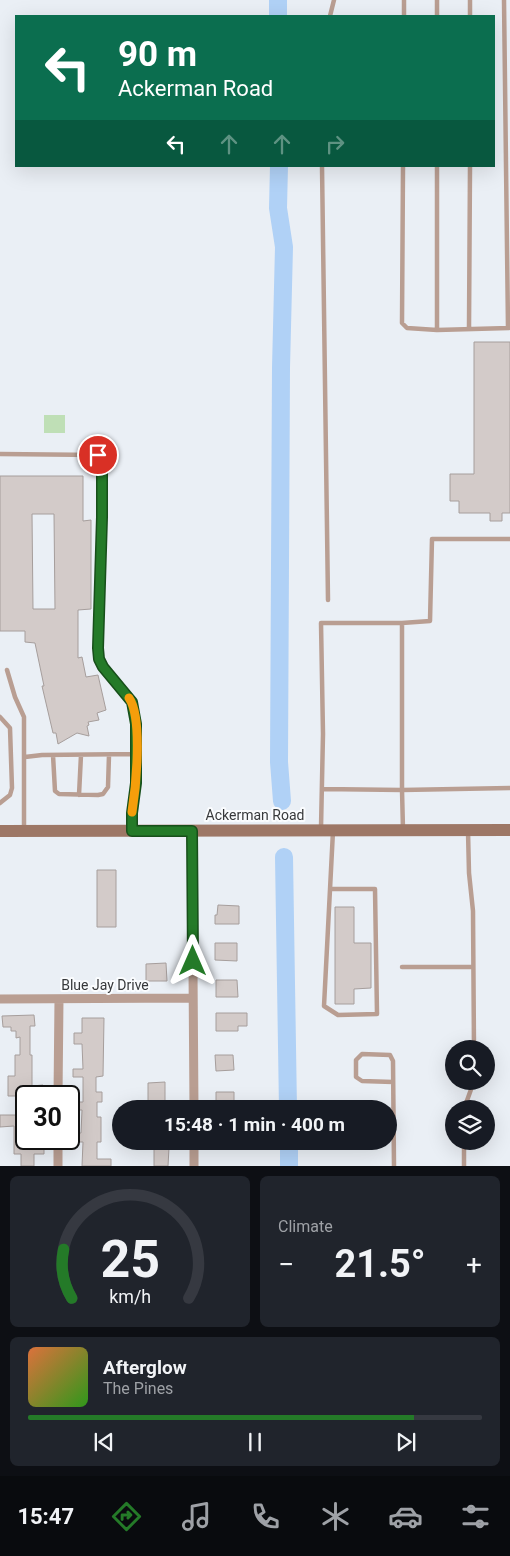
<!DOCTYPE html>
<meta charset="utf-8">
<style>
body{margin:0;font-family:Roboto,sans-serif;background:#20242c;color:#f1f3f6;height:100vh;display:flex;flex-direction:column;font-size:19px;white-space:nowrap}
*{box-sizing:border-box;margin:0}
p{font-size:16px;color:#9ea1a6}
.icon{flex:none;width:28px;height:28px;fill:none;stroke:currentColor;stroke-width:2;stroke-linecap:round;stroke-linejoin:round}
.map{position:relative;height:1166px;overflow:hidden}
.sheet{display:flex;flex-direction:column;gap:10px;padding:10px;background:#0d0f14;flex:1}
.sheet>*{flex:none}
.banner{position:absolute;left:15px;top:15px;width:480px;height:152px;border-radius:0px;box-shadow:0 5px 20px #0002;background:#0b6e4f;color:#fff;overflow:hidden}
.fabs{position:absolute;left:445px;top:1040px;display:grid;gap:10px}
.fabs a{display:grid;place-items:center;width:50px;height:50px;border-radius:50%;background:#171b24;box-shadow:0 5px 20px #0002;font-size:25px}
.speed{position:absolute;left:15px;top:1085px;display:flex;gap:10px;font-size:25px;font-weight:700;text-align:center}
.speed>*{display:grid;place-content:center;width:65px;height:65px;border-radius:50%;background:#171b24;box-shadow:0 5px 20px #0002;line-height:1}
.speed .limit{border:2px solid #111;border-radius:8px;background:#fff;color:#111}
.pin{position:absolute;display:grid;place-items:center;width:42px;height:42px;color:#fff;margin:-21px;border:2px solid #fff;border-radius:50%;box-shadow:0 1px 5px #0007}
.me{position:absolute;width:55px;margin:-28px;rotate:0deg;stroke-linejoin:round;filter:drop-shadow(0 0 4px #0008)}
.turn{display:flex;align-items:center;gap:18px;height:105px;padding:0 20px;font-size:22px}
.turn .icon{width:65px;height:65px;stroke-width:2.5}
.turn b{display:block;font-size:35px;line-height:42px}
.lanes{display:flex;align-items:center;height:48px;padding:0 20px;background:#0003;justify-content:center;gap:25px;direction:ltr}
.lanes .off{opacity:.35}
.big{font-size:38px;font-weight:700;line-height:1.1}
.sheet .tile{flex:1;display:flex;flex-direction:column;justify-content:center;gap:8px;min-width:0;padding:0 18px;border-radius:8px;background:#20242c}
.sheet .dial{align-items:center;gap:0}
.dial svg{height:130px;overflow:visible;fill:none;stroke:#363941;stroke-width:7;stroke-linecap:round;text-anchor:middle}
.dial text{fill:#f1f3f6;stroke:none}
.song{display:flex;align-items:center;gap:15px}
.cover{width:60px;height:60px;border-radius:8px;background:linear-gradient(135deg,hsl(20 70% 55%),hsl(110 70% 35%))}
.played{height:5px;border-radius:2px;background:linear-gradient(90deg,#247a28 85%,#363941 85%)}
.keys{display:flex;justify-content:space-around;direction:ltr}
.heat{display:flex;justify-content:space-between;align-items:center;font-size:28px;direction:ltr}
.sheet .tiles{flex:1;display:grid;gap:10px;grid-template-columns:1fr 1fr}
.tile:last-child{grid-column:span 2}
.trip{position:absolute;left:112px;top:1100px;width:285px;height:50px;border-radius:25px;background:#171b24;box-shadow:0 5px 20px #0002;font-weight:700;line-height:50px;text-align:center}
.dock{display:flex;height:80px;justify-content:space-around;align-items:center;background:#090b0e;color:#9ea1a6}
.dock .icon{width:35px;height:35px}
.dock .active{color:#247a28}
.dock b{font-size:22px;color:#f1f3f6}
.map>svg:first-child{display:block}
</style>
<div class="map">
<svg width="510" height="1166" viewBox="0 0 510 1166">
<rect width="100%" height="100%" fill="#eaeff5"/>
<!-- green -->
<path fill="#bfdfb6" d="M44,415H65V433H44Z"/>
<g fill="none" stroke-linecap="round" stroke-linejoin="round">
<!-- river -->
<path stroke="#b0d1f6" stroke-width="18" d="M278,0V16
M279,166L278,208L284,247L281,368L279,762L282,801
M284,857L288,1109
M289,1141V1166"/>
</g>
<!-- building -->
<path fill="#d3cbc9" stroke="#a69e9c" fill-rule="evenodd" d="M474,342H510V513H502V521H490V513H459V501H450V474H474Z
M0,476H83V521L91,520V609L78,610V658L82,657L86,677L98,675L106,710L97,713L99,720L88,722L89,725L87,726L89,736L77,733L58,744L56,733H53L42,686H44L35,643L25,642V631H0ZM32,514H54L55,609H33Z
M97,870H116V927H97Z
M218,905L239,906V924H215V915H217Z
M335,907H354V943H371V988L354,989V1004H335Z
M215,943H237V961L215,960Z
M166,963L167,981H146V964Z
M216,980H237L238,997H216Z
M216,1013H247V1026H238V1031H216Z
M34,1015L35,1026H30V1055H32V1086L43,1085V1095H26V1139H34V1142H44V1154H34V1166H21V1154H14V1126L0,1127V1115H17V1096H8V1076H15V1055H20V1037L16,1038V1031H11V1027H3L2,1016Z
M82,1018H104L103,1076L96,1077V1092H102V1102H97V1117H101V1142H97V1159H111V1166H82L83,1142H75V1133H81L82,1110H75V1102H83V1077H73V1069H83L82,1044H74V1033H82Z
M215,1055H233L234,1070L216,1071Z
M165,1082V1109H148V1083Z
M216,1092H234V1108L216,1107Z
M154,1141H167V1148H169L168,1166H154Z"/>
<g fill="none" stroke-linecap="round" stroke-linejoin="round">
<!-- lane -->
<path stroke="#b99e92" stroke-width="4.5" d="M437,0V16
M504,0L508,328
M330,16L334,0
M404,16V0
M470,16V0
M322,166L328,600
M403,166L402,323L407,328L437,330L509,328
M469,329L470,166
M437,330V166
M0,454L98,455L102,457V517L98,648L99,659L103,667L132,702L136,724V783L132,813V830
M402,623V790L510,788
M7,670L15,697L24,717V830
M0,717L10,728L12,788L10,795L0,803
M53,755L55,791L59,794L98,795L103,794L108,787L109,755
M25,757L42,755L136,754
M322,789L402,790L403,830
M79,795L81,755
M321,828L323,734L321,623H402L430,621L432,539H510
M468,831L469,873L473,911L474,1049
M330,889H375L377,1014L338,1015L324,1006L333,831
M402,967H473
M393,1082L362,1081L356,1077V1060L362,1054L390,1055L393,1061L394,1166
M464,1109L474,1081
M464,1166V1141"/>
<!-- street -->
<path stroke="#b99e92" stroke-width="9" d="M192,831L194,1109
M0,999L193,998
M58,1096L59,999
M194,1141V1166
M58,1166V1139"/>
<!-- secondary -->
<path stroke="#9d7766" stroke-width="12" d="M0,831L510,830"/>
</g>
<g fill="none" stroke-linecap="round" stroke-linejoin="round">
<!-- route casing -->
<g stroke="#174f1a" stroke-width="12">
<path id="route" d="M98,455L102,457V517L98,648L99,659L103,667L132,702L136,724V783L132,813V831H192L193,961"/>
</g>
<!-- route -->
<use href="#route" stroke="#247a28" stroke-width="9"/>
<!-- slow -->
<path stroke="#f59e0b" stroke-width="9" d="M129,698C143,718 136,787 132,812"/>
</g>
<g text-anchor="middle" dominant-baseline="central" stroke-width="4" stroke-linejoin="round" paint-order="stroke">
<!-- street labels -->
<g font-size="14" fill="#37393b" stroke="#fafcfe">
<text x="255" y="815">Ackerman Road</text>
<text x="105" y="985">Blue Jay Drive</text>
</g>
</g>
</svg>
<div class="fabs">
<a><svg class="icon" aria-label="search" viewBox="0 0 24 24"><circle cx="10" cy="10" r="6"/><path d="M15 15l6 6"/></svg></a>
<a><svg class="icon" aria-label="layers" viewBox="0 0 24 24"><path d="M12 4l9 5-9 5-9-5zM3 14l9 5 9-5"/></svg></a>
</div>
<div class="speed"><div class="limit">30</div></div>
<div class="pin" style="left:98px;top:455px;background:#d93025"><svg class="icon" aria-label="arrive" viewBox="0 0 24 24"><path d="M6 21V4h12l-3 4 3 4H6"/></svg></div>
<svg class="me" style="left:193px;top:961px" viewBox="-20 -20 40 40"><path d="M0-17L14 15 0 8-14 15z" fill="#247a28" stroke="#fff" stroke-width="4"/></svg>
<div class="trip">15:48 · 1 min · 400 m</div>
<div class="banner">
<div class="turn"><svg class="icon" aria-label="left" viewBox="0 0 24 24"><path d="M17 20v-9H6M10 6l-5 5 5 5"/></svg><div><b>90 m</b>Ackerman Road</div></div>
<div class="lanes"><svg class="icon" aria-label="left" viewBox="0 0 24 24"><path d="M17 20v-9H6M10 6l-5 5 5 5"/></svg><svg class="icon off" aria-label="ahead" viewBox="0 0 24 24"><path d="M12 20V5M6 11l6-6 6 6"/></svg><svg class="icon off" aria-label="ahead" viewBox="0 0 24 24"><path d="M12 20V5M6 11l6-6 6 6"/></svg><svg class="icon off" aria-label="right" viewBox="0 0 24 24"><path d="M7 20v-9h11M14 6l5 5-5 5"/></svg></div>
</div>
</div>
<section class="sheet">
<div class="tiles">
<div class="tile dial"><svg viewBox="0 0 100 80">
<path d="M14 69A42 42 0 1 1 86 69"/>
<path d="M14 69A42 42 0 0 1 9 39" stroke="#247a28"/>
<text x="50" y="56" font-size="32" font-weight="700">25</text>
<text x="50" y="72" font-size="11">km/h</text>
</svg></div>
<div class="tile"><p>Climate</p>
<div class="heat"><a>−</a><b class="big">21.5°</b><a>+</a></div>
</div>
<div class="tile">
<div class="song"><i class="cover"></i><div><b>Afterglow</b><p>The Pines</p></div></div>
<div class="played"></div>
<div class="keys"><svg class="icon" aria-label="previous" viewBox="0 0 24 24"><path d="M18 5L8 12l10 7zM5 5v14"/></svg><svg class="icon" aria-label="pause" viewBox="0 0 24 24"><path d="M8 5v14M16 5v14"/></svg><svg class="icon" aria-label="next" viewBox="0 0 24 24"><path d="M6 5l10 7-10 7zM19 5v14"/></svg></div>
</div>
</div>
</section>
<nav class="dock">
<b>15:47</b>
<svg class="icon active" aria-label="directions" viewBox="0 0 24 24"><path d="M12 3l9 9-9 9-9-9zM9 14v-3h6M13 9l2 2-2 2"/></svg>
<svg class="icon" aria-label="music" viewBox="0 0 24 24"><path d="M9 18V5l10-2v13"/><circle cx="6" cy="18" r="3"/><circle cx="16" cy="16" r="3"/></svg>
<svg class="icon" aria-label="phone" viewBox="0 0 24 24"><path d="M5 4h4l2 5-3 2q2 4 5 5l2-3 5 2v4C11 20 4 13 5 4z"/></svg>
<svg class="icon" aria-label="climate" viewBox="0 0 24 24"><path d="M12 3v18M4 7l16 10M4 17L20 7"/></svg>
<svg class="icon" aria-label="car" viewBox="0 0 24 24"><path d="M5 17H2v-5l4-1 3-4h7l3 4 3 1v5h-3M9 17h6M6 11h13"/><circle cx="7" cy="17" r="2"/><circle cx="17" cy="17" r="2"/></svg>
<svg class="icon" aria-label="filters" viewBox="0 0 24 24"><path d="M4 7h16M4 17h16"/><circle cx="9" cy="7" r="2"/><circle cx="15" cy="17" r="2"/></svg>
</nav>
